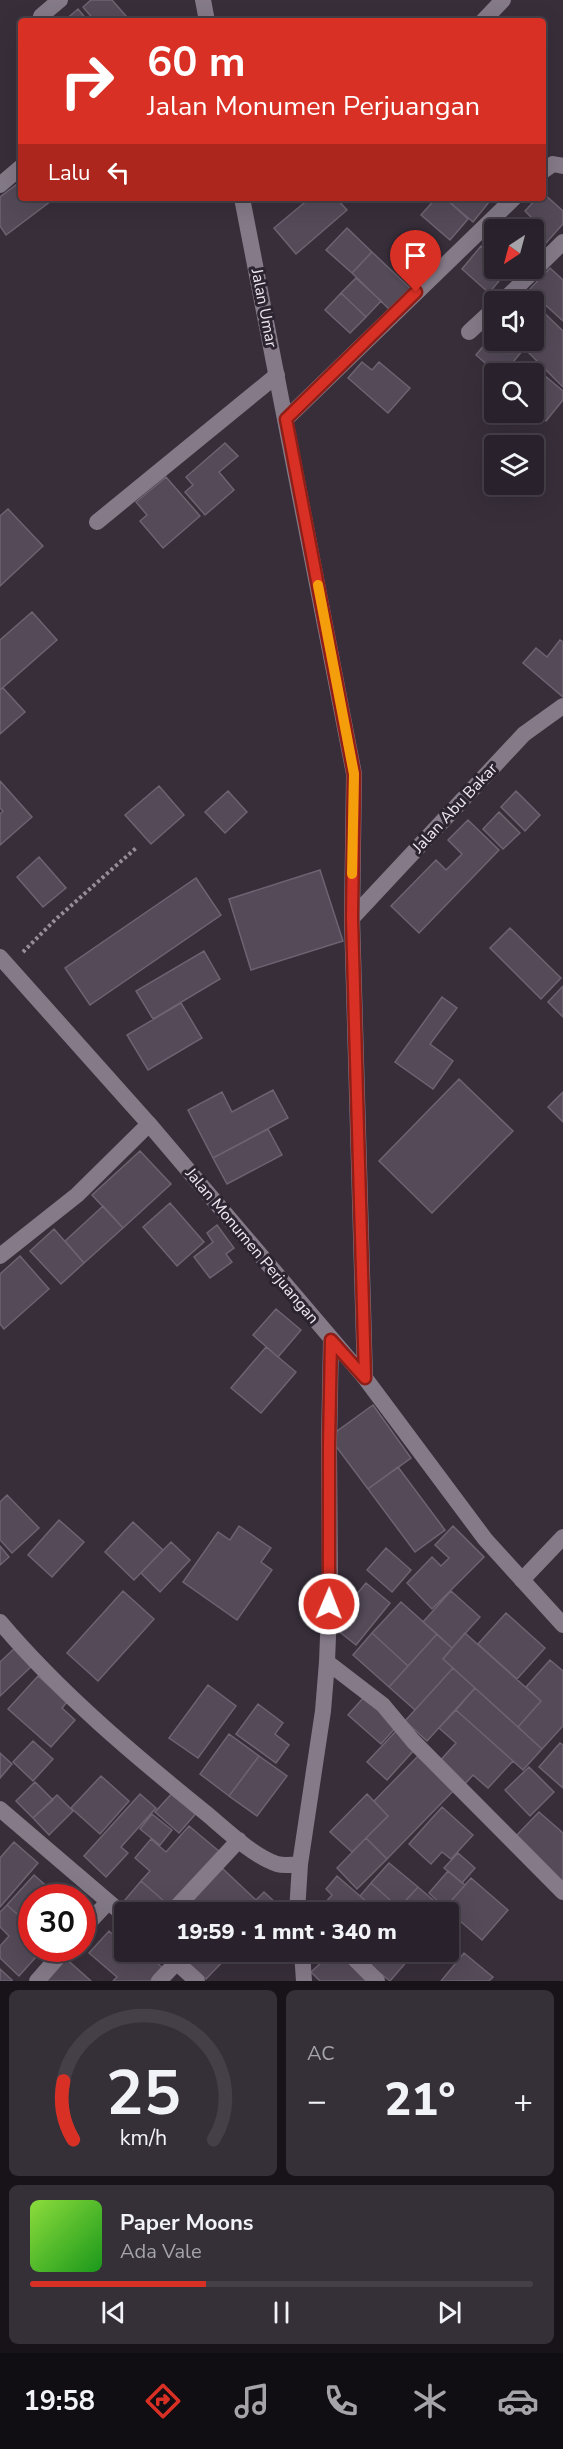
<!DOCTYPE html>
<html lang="id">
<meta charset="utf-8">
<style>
body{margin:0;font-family:"Nunito Sans",sans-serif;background:#352f38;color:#f1f3f6;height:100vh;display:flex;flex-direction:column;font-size:22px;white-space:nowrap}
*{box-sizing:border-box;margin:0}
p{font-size:20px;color:#a5a4a9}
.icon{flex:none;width:33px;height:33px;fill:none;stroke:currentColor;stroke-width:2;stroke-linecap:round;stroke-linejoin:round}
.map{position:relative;height:1981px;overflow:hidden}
.panel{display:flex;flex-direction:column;gap:9px;padding:9px;background:#171318;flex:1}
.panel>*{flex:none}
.hud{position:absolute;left:18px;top:18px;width:528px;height:183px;border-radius:6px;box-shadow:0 6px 24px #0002,0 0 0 2px #453f48;background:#d93025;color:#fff;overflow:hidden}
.needle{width:39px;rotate:216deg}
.tools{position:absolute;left:484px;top:219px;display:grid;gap:12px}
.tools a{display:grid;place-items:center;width:60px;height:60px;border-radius:6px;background:#29222c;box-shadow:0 6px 24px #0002,0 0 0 2px #453f48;font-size:30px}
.speed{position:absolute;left:18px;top:1884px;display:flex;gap:12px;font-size:30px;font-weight:700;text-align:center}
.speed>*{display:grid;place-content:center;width:78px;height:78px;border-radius:50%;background:#29222c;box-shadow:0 6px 24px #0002,0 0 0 2px #453f48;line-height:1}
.speed .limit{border:9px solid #d22;background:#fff;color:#111}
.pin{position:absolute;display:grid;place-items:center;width:51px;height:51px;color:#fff;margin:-62px -26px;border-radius:50% 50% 50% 0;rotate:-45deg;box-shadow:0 0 6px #0007}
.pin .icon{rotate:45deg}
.me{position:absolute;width:66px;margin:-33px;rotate:1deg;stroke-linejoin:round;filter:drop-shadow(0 0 4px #0008)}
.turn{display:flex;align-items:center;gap:21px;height:126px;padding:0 30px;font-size:27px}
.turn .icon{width:78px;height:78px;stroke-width:2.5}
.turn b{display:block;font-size:42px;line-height:51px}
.then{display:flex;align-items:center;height:57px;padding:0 30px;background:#0003;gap:12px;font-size:22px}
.big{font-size:45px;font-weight:800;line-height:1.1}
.panel .card{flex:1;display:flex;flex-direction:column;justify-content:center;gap:9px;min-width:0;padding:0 21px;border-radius:9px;background:#352f38}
.panel .dial{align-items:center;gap:0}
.dial svg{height:156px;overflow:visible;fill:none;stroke:#453f48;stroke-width:7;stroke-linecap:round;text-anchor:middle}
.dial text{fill:#f1f3f6;stroke:none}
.song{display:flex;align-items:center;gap:18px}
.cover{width:72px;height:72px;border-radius:9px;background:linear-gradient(135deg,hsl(90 70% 55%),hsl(120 70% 35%))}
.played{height:6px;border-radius:3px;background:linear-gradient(90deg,#d93025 35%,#453f48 35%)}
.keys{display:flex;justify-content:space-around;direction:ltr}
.heat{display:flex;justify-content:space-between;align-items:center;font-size:33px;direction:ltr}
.panel .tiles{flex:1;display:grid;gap:9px;grid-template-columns:1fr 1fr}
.card:last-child{grid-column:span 2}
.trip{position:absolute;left:114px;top:1902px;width:345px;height:60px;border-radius:6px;background:#29222c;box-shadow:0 6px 24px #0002,0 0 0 2px #453f48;font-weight:800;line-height:60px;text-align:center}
.menu{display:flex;height:96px;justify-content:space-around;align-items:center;background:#100e12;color:#a5a4a9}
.menu .icon{width:42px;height:42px}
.menu .on{color:#d93025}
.menu b{font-size:27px;color:#f1f3f6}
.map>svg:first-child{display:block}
</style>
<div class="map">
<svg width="563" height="1981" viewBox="0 0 563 1981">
<rect width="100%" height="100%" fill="#372e3a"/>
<!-- building -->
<path fill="#544a58" stroke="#6d6371" stroke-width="1.5" d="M91,0H112L126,16L120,21H95L83,7Z
M78,9L88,21H64Z
M21,181V198H55L6,235L0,226V197Z
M543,193L563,211V224L545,244L534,234V230L527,227L534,220L525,211L537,198H543Z
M310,198H336L347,210L296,254L274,228Z
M436,198H445L468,219L450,240L421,215Z
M445,198H484L489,202L473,222Z
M512,221L521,230H505Z
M347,228L372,252L352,273L326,250Z
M534,241L545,250L534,262Z
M481,246L495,258V268L509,269L489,293L462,269Z
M372,252L411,289L391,311L352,273Z
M550,268L563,280V321L529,290Z
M356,278L381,301L366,317L341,293Z
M341,293L366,317L350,333L325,310Z
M534,303L563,331V387L516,340H534Z
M495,332V340H512L523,350L503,374H498L476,355Z
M362,362L372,370L379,362L410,388L388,413L348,378Z
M544,375L563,391V400L546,421L534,411V387Z
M225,443L238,456L219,472L234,490L205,515L185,492L193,485L186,477Z
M166,477L200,516L163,548L140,521L147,515L136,502Z
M8,509L43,546L0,586V516Z
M32,612L57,640L0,690V640Z
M560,640L563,642V697L523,663L536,648L547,657Z
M3,688L25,712L0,734V690Z
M0,781L32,817L0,845V814L3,811L0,808Z
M159,786L184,815L151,844L125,815Z
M228,791L247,812L225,833L205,812Z
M516,791L540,815L525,831L501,807Z
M499,812L520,833L503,849L483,829Z
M468,820L499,850L419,933L391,906L436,860L446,870L462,854L448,840Z
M39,857L66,888L43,907L17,877Z
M320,870L343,941L251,970L229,899Z
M196,878L221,915L90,1005L65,968Z
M510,928L561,978L541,999L490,948Z
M204,951L220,979L153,1019L136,991Z
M563,986V1017L548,1002Z
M442,997L457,1008L430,1044L453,1061L433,1089L395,1062Z
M181,1003L202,1038L148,1070L127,1035Z
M459,1079L513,1131L432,1213L379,1161Z
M273,1090L288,1118L213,1158L188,1110L222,1092L232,1112Z
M563,1092V1122L548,1107Z
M268,1129L282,1155L227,1184L213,1158Z
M140,1151L171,1184L123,1228L92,1195Z
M170,1203L204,1242L177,1266L143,1227Z
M103,1206L123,1228L84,1263L65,1241Z
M217,1225L234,1248L226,1254L232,1262L210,1278L194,1257L213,1242L207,1233Z
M54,1229L84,1263L61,1284L30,1251Z
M20,1256L49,1289L4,1329L0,1324V1274Z
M276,1309L301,1330L278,1357L253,1335Z
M266,1347L296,1372L261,1413L231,1388Z
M373,1405L411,1458L368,1489L329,1437Z
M398,1467L445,1530L415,1552L368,1489Z
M7,1495L39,1528L12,1553L0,1540V1502Z
M59,1520L84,1542L52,1577L28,1555Z
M133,1522L163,1550L134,1580L105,1552Z
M239,1526L271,1548L261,1562L272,1570L237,1620L183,1582L218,1532L230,1540Z
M453,1526L484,1557L432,1609L407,1583L432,1557L441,1566L449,1558L435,1545Z
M171,1542L190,1560L160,1592L141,1573Z
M0,1546L9,1557L0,1565Z
M386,1548L411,1570L392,1592L367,1570Z
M366,1583L390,1603L356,1645L331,1625Z
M123,1591L154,1619L98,1681L67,1653Z
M451,1591L480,1617L452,1648L423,1622Z
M401,1602L437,1634L408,1666L372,1633Z
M506,1613L545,1648L517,1679L478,1644Z
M372,1633L408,1666L389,1687L353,1655Z
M465,1633L541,1701L518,1727L443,1659Z
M437,1634L452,1648L443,1659L453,1668L415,1710L389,1687Z
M17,1646L34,1664L0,1696V1662Z
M550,1660L563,1671V1726L542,1749L518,1727L541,1701L526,1687Z
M453,1668L475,1688L427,1741L405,1721Z
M38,1676L67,1702L62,1708L75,1720L51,1747L8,1709Z
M208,1685L236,1706L198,1758L169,1738Z
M475,1688L542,1749L523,1770L456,1710Z
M365,1696L398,1725L381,1744L348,1715Z
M258,1704L283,1723L275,1734L289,1745L276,1763L236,1734Z
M456,1710L513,1761L488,1788L473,1775L463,1786L438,1763L456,1743L439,1728Z
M397,1730L416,1748L387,1780L367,1762Z
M229,1734L259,1756L229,1796L200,1774Z
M33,1741L53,1759L33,1781L13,1762Z
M560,1743L563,1745V1788L539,1767Z
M0,1753L12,1764L0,1778Z
M421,1753L457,1787L387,1859L366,1838L388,1816L374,1801Z
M259,1756L287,1776L257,1816L229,1796Z
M529,1767L554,1792L530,1816L505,1790Z
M101,1776L129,1801L100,1834L71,1808Z
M35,1782L53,1800L33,1818L16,1801Z
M175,1790L198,1811L179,1833L155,1812Z
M140,1794L156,1808L121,1847L128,1853L106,1877L84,1856Z
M367,1794L388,1816L352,1852L330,1832Z
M57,1795L73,1811L49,1835L33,1818Z
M442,1807L473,1835L451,1859L442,1852L431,1864L409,1844Z
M539,1812L563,1833V1883L514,1838Z
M152,1814L172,1830L160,1845L140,1829Z
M189,1826L220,1852L172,1908L141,1881L150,1871L135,1858L151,1839L166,1852Z
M366,1838L387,1859L357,1889L337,1868Z
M14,1842L38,1863L0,1907V1858Z
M458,1853L475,1868L462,1883L444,1868Z
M389,1863L418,1887L399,1908L371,1883Z
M222,1868L256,1900L264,1892L276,1903L268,1912H181Z
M448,1871L465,1885L445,1908L429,1893Z
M34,1875L60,1898H32V1927L7,1905Z
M337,1876L360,1896L379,1912H327L322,1906L332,1895L326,1889Z
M471,1878L508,1910L482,1940L445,1908Z
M141,1881L172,1908L168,1912H125L119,1907Z
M371,1883L399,1908L395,1912H379L360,1896Z
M418,1887L447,1912H395Z
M7,1905L32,1927V1948H44L19,1976L0,1958V1946L9,1936L0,1927V1912Z
M109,1931L124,1944V1952H132L137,1956L141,1952H144L162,1967L150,1981H113L117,1977L89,1953Z
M176,1952H232L206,1979Z
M333,1952H338L366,1981H320L311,1972Z
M365,1952H415L390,1981L360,1957Z
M464,1953L493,1977L489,1981H441Z
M63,1956L91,1981H40Z
M0,1969L12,1980V1981H0Z"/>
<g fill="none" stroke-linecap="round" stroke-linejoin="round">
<!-- path -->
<path stroke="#968e98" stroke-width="4" stroke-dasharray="3 3" stroke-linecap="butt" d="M23,952L56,919L136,848"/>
<!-- service -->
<path stroke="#847a88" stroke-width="16" d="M97,522L277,375"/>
<!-- minor -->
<path stroke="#847a88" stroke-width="16" d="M203,0L207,21
M41,16L60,0
M483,21L503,0
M543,171L553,164L563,166
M0,185L21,167
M242,198L354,774L352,918L365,1378
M502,302L563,242
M469,332L495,308
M286,419L514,198
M352,918L524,734L563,706
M0,1256L77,1195L149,1124
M522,1580L563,1537
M0,1622C60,1693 134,1755 207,1814C226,1830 253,1856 277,1864C284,1866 292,1865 300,1864L323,1711L327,1662L330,1585L329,1445L331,1340
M327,1662L383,1705L413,1741L563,1892
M0,1809L124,1915
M172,1912L239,1840
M297,1912L300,1864
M82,1930L108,1902
M165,1952L197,1981
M302,1952L304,1981
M348,1952L377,1981
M37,1981L66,1948
M159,1981L176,1963"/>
<!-- tertiary -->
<path stroke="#847a88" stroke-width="16" d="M0,957L149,1124L365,1378L485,1539L563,1625"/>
</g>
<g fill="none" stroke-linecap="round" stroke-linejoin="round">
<!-- route casing -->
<g stroke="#8d1f18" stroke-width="15">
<path id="route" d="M329,1604V1445L331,1340L365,1378L352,918L354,774L286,419L416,292"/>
</g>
<!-- route -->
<use href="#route" stroke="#d93025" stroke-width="10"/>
<!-- slow -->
<path stroke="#f59e0b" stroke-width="10" d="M318,585L354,774L352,874"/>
</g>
<g text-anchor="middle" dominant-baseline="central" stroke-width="6" stroke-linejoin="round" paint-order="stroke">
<!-- street labels -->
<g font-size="16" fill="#efe9f1" stroke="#2c2430">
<text transform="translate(264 308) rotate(79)">Jalan Umar</text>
<text transform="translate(455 808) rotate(-47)">Jalan Abu Bakar</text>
<text transform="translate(252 1246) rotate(50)">Jalan Monumen Perjuangan</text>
</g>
</g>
</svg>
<div class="tools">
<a><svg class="needle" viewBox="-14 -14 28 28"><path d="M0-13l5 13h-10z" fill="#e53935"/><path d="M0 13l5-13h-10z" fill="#a5a4a9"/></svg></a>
<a><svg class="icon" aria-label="sound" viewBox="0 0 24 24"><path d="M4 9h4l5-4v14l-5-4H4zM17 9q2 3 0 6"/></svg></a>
<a><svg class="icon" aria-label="search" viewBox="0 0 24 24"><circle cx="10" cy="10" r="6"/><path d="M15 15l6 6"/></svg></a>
<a><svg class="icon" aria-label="layers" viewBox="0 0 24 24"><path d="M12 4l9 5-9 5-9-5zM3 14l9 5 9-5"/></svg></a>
</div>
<div class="speed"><div class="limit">30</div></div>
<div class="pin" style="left:416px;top:292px;background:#d93025"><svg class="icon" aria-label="arrive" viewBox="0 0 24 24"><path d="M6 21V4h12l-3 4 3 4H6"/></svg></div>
<svg class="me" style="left:329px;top:1604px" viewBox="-20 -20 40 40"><circle r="17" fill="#d93025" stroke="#fff" stroke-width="3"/><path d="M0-11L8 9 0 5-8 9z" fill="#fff"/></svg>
<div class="trip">19:59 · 1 mnt · 340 m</div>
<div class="hud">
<div class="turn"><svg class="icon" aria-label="right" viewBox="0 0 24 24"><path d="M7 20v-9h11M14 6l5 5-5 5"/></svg><div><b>60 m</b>Jalan Monumen Perjuangan</div></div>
<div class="then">Lalu<svg class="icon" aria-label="left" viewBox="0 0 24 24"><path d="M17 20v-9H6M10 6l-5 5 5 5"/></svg></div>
</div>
</div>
<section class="panel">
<div class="tiles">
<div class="card dial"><svg viewBox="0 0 100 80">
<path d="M14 69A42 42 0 1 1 86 69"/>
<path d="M14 69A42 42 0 0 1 9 39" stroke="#d93025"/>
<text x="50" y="56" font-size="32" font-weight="700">25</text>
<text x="50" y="72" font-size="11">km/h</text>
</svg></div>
<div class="card"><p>AC</p>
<div class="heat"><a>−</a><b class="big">21°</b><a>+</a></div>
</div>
<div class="card">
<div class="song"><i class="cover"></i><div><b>Paper Moons</b><p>Ada Vale</p></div></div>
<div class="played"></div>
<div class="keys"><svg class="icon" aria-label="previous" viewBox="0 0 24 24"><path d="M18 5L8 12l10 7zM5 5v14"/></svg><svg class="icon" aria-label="pause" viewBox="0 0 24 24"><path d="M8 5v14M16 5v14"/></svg><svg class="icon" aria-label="next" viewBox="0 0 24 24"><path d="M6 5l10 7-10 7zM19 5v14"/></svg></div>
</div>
</div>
</section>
<nav class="menu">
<b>19:58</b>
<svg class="icon on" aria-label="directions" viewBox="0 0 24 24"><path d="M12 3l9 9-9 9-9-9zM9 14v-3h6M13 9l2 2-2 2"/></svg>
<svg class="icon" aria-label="music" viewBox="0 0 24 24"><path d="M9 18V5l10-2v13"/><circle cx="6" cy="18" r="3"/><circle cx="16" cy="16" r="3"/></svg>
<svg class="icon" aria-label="phone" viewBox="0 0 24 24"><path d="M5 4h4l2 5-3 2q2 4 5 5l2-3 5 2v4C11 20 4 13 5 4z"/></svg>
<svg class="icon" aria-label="climate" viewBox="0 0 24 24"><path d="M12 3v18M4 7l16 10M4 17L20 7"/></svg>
<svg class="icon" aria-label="car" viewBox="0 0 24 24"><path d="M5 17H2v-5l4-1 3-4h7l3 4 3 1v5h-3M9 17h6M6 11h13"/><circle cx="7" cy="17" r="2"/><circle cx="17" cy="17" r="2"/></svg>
</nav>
